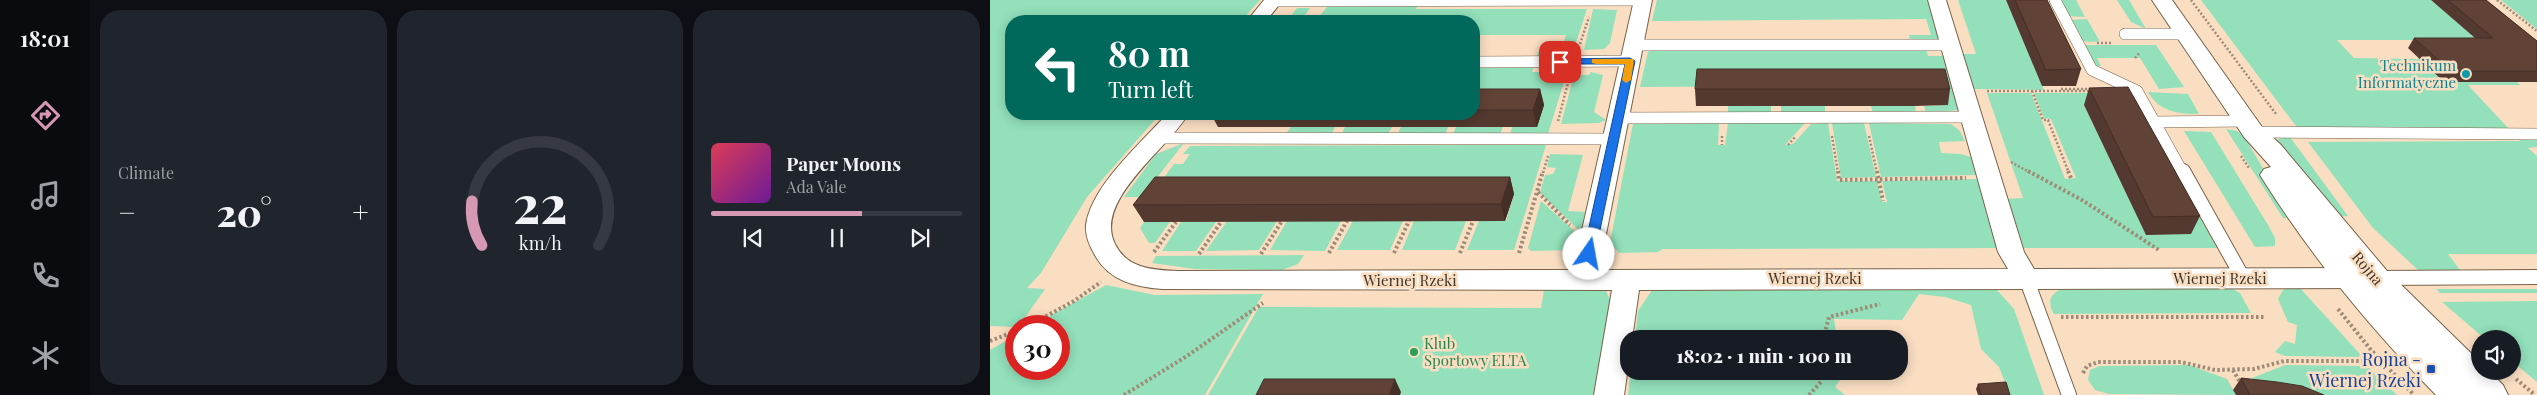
<!DOCTYPE html>
<meta charset="utf-8">
<style>
body{margin:0;font-family:"Playfair Display",serif;background:#20242c;color:#f1f3f6;height:100vh;display:flex;flex-direction:column;font-size:19px;white-space:nowrap}
*{box-sizing:border-box;margin:0}
p{font-size:16px;color:#9ea1a6}
.icon{flex:none;width:28px;height:28px;fill:none;stroke:currentColor;stroke-width:2;stroke-linecap:round;stroke-linejoin:round}
.map{position:relative;flex:1;overflow:hidden}
.drawer{display:flex;flex-direction:column;gap:10px;padding:10px;background:#0d0f14;width:900px}
.drawer>*{flex:none}
.guide{position:absolute;left:15px;top:15px;width:475px;height:105px;border-radius:20px;box-shadow:0 2px 12px #0003;background:#00695c;color:#fff;overflow:hidden}
.tools{position:absolute;left:1481px;top:330px;display:grid;gap:10px}
.tools a{display:grid;place-items:center;width:50px;height:50px;border-radius:50%;background:#171b24;box-shadow:0 2px 12px #0003;font-size:25px}
.speed{position:absolute;left:15px;top:315px;display:flex;gap:10px;font-size:25px;font-weight:700;text-align:center}
.speed>*{display:grid;place-content:center;width:65px;height:65px;border-radius:50%;background:#171b24;box-shadow:0 2px 12px #0003;line-height:1}
.speed .limit{border:8px solid #d22;background:#fff;color:#111}
.pin{position:absolute;display:grid;place-items:center;width:42px;height:42px;color:#fff;margin:-21px;border-radius:10px;box-shadow:0 2px 8px #0006}
.me{position:absolute;width:55px;margin:-28px;rotate:12deg;stroke-linejoin:round;filter:drop-shadow(0 0 4px #0008)}
.turn{display:flex;align-items:center;gap:18px;height:105px;padding:0 20px;font-size:22px}
.turn .icon{width:65px;height:65px;stroke-width:2.5}
.turn b{display:block;font-size:35px;line-height:42px}
.big{font-size:38px;font-weight:800;line-height:1.1}
.drawer .tile{flex:1;display:flex;flex-direction:column;justify-content:center;gap:8px;min-width:0;padding:0 18px;border-radius:20px;background:#20242c}
.drawer .dial{align-items:center;gap:0}
.dial svg{height:130px;overflow:visible;fill:none;stroke:#363941;stroke-width:7;stroke-linecap:round;text-anchor:middle}
.dial text{fill:#f1f3f6;stroke:none}
.song{display:flex;align-items:center;gap:15px}
.cover{width:60px;height:60px;border-radius:8px;background:linear-gradient(135deg,hsl(350 70% 55%),hsl(280 70% 35%))}
.played{height:5px;border-radius:2px;background:linear-gradient(90deg,#d698b3 60%,#363941 60%)}
.keys{display:flex;justify-content:space-around;direction:ltr}
.heat{display:flex;justify-content:space-between;align-items:center;font-size:28px;direction:ltr}
.drawer .tiles{flex:1;display:grid;gap:10px;grid-template-columns:repeat(3,1fr)}
.trip{position:absolute;left:630px;top:330px;width:288px;height:50px;border-radius:20px;background:#171b24;box-shadow:0 2px 12px #0003;font-weight:800;line-height:50px;text-align:center}
main{display:flex;flex:1;min-height:0}
.menu{display:flex;flex-direction:column;width:90px;justify-content:space-around;align-items:center;background:#090b0e;color:#9ea1a6}
.menu .icon{width:35px;height:35px}
.menu .on{color:#d698b3}
.menu b{font-size:22px;color:#f1f3f6}
.map>svg:first-child{display:block}
</style>
<main>
<nav class="menu">
<b>18:01</b>
<svg class="icon on" aria-label="directions" viewBox="0 0 24 24"><path d="M12 3l9 9-9 9-9-9zM9 14v-3h6M13 9l2 2-2 2"/></svg>
<svg class="icon" aria-label="music" viewBox="0 0 24 24"><path d="M9 18V5l10-2v13"/><circle cx="6" cy="18" r="3"/><circle cx="16" cy="16" r="3"/></svg>
<svg class="icon" aria-label="phone" viewBox="0 0 24 24"><path d="M5 4h4l2 5-3 2q2 4 5 5l2-3 5 2v4C11 20 4 13 5 4z"/></svg>
<svg class="icon" aria-label="climate" viewBox="0 0 24 24"><path d="M12 3v18M4 7l16 10M4 17L20 7"/></svg>
</nav>
<section class="drawer">
<div class="tiles">
<div class="tile"><p>Climate</p>
<div class="heat"><a>−</a><b class="big">20°</b><a>+</a></div>
</div>
<div class="tile dial"><svg viewBox="0 0 100 80">
<path d="M14 69A42 42 0 1 1 86 69"/>
<path d="M14 69A42 42 0 0 1 8 42" stroke="#d698b3"/>
<text x="50" y="56" font-size="32" font-weight="700">22</text>
<text x="50" y="72" font-size="11">km/h</text>
</svg></div>
<div class="tile">
<div class="song"><i class="cover"></i><div><b>Paper Moons</b><p>Ada Vale</p></div></div>
<div class="played"></div>
<div class="keys"><svg class="icon" aria-label="previous" viewBox="0 0 24 24"><path d="M18 5L8 12l10 7zM5 5v14"/></svg><svg class="icon" aria-label="pause" viewBox="0 0 24 24"><path d="M8 5v14M16 5v14"/></svg><svg class="icon" aria-label="next" viewBox="0 0 24 24"><path d="M6 5l10 7-10 7zM19 5v14"/></svg></div>
</div>
</div>
</section>
<div class="map">
<svg width="1547" height="395" viewBox="0 0 1547 395">
<rect width="100%" height="100%" fill="#f9dec2"/>
<!-- green -->
<path fill="#93e0bb" d="M0,0H270L251,21H21V114H170L97,197L51,273L37,288L55,289L29,326L26,327L0,326Z
M667,0H938L949,40L920,42L919,35H941L936,19L662,21Z
M968,0H1016L1054,90L982,89L969,54H986Z
M1069,0H1086L1095,17L1077,16Z
M1127,0H1139L1156,29L1141,22Z
M1211,0H1441L1505,55L1429,40H1347L1364,58L1430,59L1524,79L1530,85H1478L1519,129L1309,130Z
M1511,0H1547V29Z
M340,3L428,4L426,9H597L581,58L547,59L548,52H571L576,35H484V21H297L307,8H320L313,18H328Z
M603,9L627,10L620,43L614,49L594,50Z
M1097,19L1109,40L1108,42L1091,41L1079,20Z
M1093,45H1166L1194,87L1169,89L1150,58H1107L1111,66H1104Z
M936,49L938,56H954L968,110L936,113L934,106L958,105L952,85L650,87L658,52L664,50Z
M487,66H544L542,72H577L558,134L520,135L522,127L484,105V73Z
M601,72L613,75L604,112L616,120L609,123L571,124L584,75H599Z
M1158,92L1198,94L1209,114C1189,114 1169,112 1158,92Z
M997,93H1041L1075,179L1086,178L1061,119L1054,118L1044,93H1123C1145,95 1146,101 1157,118L1139,119L1094,105L1156,234H1201L1192,217H1210L1227,248H1029L1013,199L1033,198Z
M738,106H781V113H738Z
M791,106H835V113H791Z
M881,106H925L926,113H883Z
M729,123L728,145H735L738,123H815L795,145L803,144L821,124L838,123L847,181H887L892,202H897L892,181L987,179L1007,248L673,249L668,252L629,253L620,243L643,124Z
M842,123H874L886,177L851,178Z
M879,123L961,124L970,131L975,141L949,142L951,153L971,154L981,157L986,175L891,177Z
M301,127H345L341,135H295Z
M355,127H402L398,134L351,135Z
M411,127H458L455,135H407Z
M466,127H513L510,134H463Z
M1236,129L1247,131L1253,135L1303,218H1293Z
M1194,131L1221,132L1278,225L1285,238V246L1265,247Z
M1300,137L1358,216L1343,217L1284,143L1288,139Z
M1528,139H1547V147L1538,148L1547,156V254H1458L1470,270H1428L1383,228L1318,142L1530,141Z
M194,143L152,197H134L166,154Z
M556,145L524,250H477L489,221H516L524,194L161,195L184,164H193L200,154H193L200,146Z
M560,154L593,155L578,211L595,212L591,232L550,193L555,175L563,174L566,168L557,167Z
M551,201L589,235L586,250L541,251L538,248Z
M237,221H287L269,250L216,251Z
M297,221H351L335,251L280,250Z
M363,221H413L400,250H347Z
M424,221H476L465,250H412Z
M154,222H180L165,243H159L150,228Z
M191,222H226L206,251H172Z
M314,255L308,264L292,270L205,269L162,263L166,256Z
M116,285L165,295L273,294L215,395H0V350L26,335V369H69V326H42Z
M1075,288H1241L1250,293L1261,313L1064,314C1056,301 1061,292 1075,288Z
M1298,288H1310L1370,354L1369,357L1295,356L1285,352L1295,341L1305,344L1307,325L1298,322L1288,299L1293,290Z
M615,289L623,306L607,395H218L269,307L551,308L554,290Z
M1006,289L1024,309L1054,395H1020L1009,367L991,349L981,305L955,297L929,294L912,320L844,319L847,339H645L648,311L662,290Z
M1446,289H1547V293H1450Z
M1547,301V382L1523,362L1522,339H1495L1452,302Z
M1199,365L1237,379L1246,395L1119,394L1105,390L1098,380L1100,370L1110,366Z
M1295,365L1377,366L1407,395H1284L1269,392L1262,378Z
M641,371H852L853,376L845,387L855,395H638Z"/>
<g fill="none" stroke-linecap="round" stroke-linejoin="round">
<!-- lane-far1 casing -->
<g stroke="#796249" stroke-width="12">
<path id="lane-far1" d="M1065,0L1102,70L1147,91L1193,173
M283,1L653,0
M1135,34H1195
M644,45H960
M484,62L640,61
M628,118L981,117
M1164,122L1256,121
M1263,132L1547,134
M167,138L624,139"/>
</g>
<!-- lane casing -->
<g stroke="#796249" stroke-width="16">
<path id="lane" d="M1193,171L1253,278
M1036,278L1079,395
M1389,278L1547,277"/>
</g>
<!-- street casing -->
<g stroke="#796249" stroke-width="2">
<path id="street" d="M274,0H293L276,21H257Z
M644,0H662L609,270L1018,269L1008,252L938,0H956L1034,252L1044,269L1374,268L1383,271L1387,278L1383,285L1374,288L649,290L642,339H639V360L634,395H604L622,290L172,289C146,287 120,281 106,257C100,247 95,236 96,225C101,186 152,142 177,114H198C179,148 103,200 125,244C137,269 164,270 188,271L583,270Z"/>
</g>
<!-- secondary casing -->
<g stroke="#796249" stroke-width="2">
<path id="secondary" d="M1162,0H1182L1272,127L1291,145L1397,271L1490,362V371H1499L1513,385L1518,395H1446C1379,327 1320,255 1270,175L1274,169L1281,167L1254,137Z"/>
</g>
<!-- path-far1 -->
<path stroke="#9e8b77" stroke-width="2.5" stroke-dasharray="2 2" stroke-linecap="butt" d="M1201,0L1286,114
M1507,0L1547,31
M1107,43H1121
M590,44L599,17
M1145,58L1150,52
M1071,89H1097
M997,91H1101
M1042,91L1053,120H1058L1079,173
M568,121L579,79
M732,136V145
M842,136L848,173
M879,136L887,173
M798,145L806,136
M1251,156L1259,168
M1021,162L1041,173
M553,173L558,156"/>
<!-- path -->
<path stroke="#9e8b77" stroke-width="4" stroke-dasharray="2.5 2.5" stroke-linecap="butt" d="M848,171L849,180L976,178
M887,171L893,201
M1038,171L1092,200L1169,250
M1078,171L1081,178
M548,192L580,225
M164,252L186,222
M339,253L357,221
M404,253L419,221
M470,253L483,221
M529,253L553,171
M209,254L231,222
M271,254L292,221
M1348,309L1381,350L1424,395
M1071,317H1275
M38,326L84,301L111,282
M833,339L839,317L890,304
M0,341L26,331
M1243,370L1251,384
M1093,373L1097,366L1108,362H1191L1225,370L1264,369L1294,361H1381
M1526,379L1545,395
M134,395L197,356L273,303
M819,395L831,382L833,371"/>
<!-- lane-far1 -->
<use href="#lane-far1" stroke="#fff" stroke-width="11"/>
<!-- lane -->
<use href="#lane" stroke="#fff" stroke-width="14"/>
<!-- street -->
<use href="#street" fill="#fff" fill-rule="evenodd"/>
<!-- secondary -->
<use href="#secondary" fill="#fff" fill-rule="evenodd"/>
</g>
<!-- wall -->
<path fill="#53392f" d="M1016,0H1057L1091,69L1086,86H1052Z
M1441,0H1496L1547,41V82H1454L1418,48L1424,38H1485Z
M1099,88L1210,216L1201,234L1156,235L1094,105Z
M484,89H550L554,105L547,127H228L221,114H484Z
M705,89H960L958,105L925,106H706Z
M520,177L524,194L515,221L154,222L143,205Z
M1251,378L1334,395H1246L1243,390Z
M988,384L1020,395H988L986,389Z"/>
<!-- shaded-wall -->
<path fill="#442e26" d="M550,89L554,105L547,127L543,110Z
M520,177L524,194L515,221L511,204Z
M405,379L411,392L410,395H399Z"/>
<!-- building -->
<path fill="#614237" stroke="#442e26" d="M1025,0H1057L1091,69L1056,70Z
M1458,0H1496L1547,41V71H1460L1424,38H1503Z
M707,69H955L960,89H705Z
M1138,87L1210,216L1163,217L1099,88Z
M484,89H550L543,110H484Z
M165,177H520L511,204L143,205Z
M1251,378L1287,382L1312,386L1334,395H1260Z
M274,379H405L399,395H266Z
M1016,382L1020,395H991L988,384Z"/>
<!-- route -->
<path fill="#1a73e8" stroke="#114b97" d="M640,58L645,61L605,254L599,259L593,254L635,64H570L565,62L570,59Z"/>
<!-- slow -->
<path fill="#f59e0b" d="M602,59H644L641,80L636,83L632,80L635,64H606L602,63Z"/>
<!-- markers -->
<circle fill="#0f9aa8" stroke="#f9dec2" stroke-width="2" cx="1476" cy="74" r="5"/>
<circle fill="#2e9e5b" stroke="#f9dec2" stroke-width="2" cx="424" cy="352" r="5"/>
<rect fill="#1a4fb4" stroke="#f9dec2" stroke-width="2" x="1436" y="364" width="10" height="10" rx="2.5"/>
<g text-anchor="middle" dominant-baseline="central" stroke-width="5" stroke-linejoin="round" paint-order="stroke">
<!-- culture labels -->
<g font-size="15" fill="#0d838f" stroke="#f9dec2" text-anchor="end">
<text x="1466" y="65">Technikum<tspan x="1466" dy="17">Informatyczne</tspan></text>
</g>
<!-- street labels -->
<g font-size="15" fill="#3f352a" stroke="#f9dec2">
<text transform="translate(1378 268) rotate(50)">Rojna</text>
<text x="825" y="278">Wiernej Rzeki</text>
<text x="1230" y="278">Wiernej Rzeki</text>
<text x="420" y="280">Wiernej Rzeki</text>
</g>
<!-- leisure labels -->
<g font-size="15" fill="#27864d" stroke="#f9dec2" text-anchor="start">
<text x="434" y="343">Klub<tspan x="434" dy="17">Sportowy ELTA</tspan></text>
</g>
<!-- near-transit labels -->
<g font-size="18" fill="#164399" stroke="#f9dec2" text-anchor="end">
<text x="1431" y="359">Rojna -<tspan x="1431" dy="21">Wiernej Rzeki</tspan></text>
</g>
</g>
</svg>
<div class="tools">
<a><svg class="icon" aria-label="sound" viewBox="0 0 24 24"><path d="M4 9h4l5-4v14l-5-4H4zM17 9q2 3 0 6"/></svg></a>
</div>
<div class="speed"><div class="limit">30</div></div>
<div class="pin" style="left:570px;top:62px;background:#d93025"><svg class="icon" aria-label="arrive" viewBox="0 0 24 24"><path d="M6 21V4h12l-3 4 3 4H6"/></svg></div>
<svg class="me" style="left:599px;top:254px" viewBox="-20 -20 40 40"><circle r="19" fill="#fff"/><path d="M0-13L10 11 0 6-10 11z" fill="#1a73e8"/></svg>
<div class="trip">18:02 · 1 min · 100 m</div>
<div class="guide">
<div class="turn"><svg class="icon" aria-label="left" viewBox="0 0 24 24"><path d="M17 20v-9H6M10 6l-5 5 5 5"/></svg><div><b>80 m</b>Turn left</div></div>
</div>
</div>
</main>
